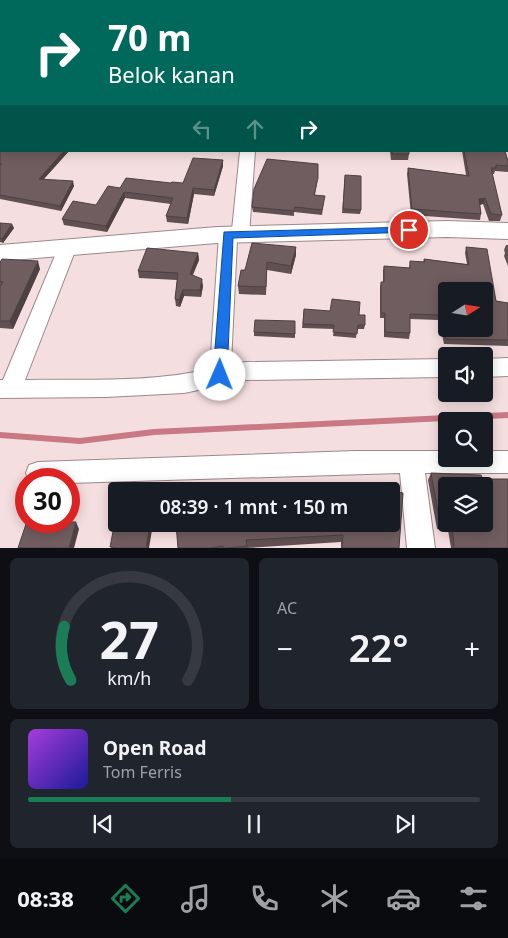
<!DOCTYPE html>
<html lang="id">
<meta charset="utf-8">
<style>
body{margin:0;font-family:"Noto Sans",sans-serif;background:#20242c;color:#f1f3f6;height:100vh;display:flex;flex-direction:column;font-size:19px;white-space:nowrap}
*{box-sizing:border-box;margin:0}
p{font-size:16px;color:#9ea1a6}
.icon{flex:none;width:28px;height:28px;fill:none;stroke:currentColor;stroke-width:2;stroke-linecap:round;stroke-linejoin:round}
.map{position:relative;height:548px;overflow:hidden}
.sheet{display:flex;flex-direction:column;gap:10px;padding:10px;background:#0d0f14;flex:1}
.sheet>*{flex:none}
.top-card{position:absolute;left:0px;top:0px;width:509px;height:152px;box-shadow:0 2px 12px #0003;background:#00695c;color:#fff;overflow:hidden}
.needle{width:32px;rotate:78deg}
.buttons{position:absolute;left:438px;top:282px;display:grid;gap:10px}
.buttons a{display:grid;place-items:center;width:55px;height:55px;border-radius:5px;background:#171b24;box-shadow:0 2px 12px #0003;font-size:25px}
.speed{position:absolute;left:15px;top:468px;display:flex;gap:10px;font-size:25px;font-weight:700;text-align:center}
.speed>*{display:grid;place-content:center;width:65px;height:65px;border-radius:50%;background:#171b24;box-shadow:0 2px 12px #0003;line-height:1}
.speed .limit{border:8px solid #d22;background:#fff;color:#111}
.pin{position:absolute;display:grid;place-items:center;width:42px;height:42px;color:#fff;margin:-21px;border:2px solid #fff;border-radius:50%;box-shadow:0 1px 5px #0007}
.me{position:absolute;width:55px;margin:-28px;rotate:1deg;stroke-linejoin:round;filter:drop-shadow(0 0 4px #0008)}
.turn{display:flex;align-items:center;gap:18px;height:105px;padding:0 25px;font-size:22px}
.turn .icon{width:65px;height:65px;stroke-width:2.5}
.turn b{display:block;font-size:35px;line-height:42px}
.lanes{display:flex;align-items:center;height:48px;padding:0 25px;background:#0003;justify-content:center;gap:25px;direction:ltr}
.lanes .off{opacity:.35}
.big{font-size:38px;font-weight:600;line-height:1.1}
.sheet .widget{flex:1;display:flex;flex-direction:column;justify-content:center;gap:8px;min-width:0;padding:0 18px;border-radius:8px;background:#20242c}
.sheet .dial{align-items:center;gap:0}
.dial svg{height:130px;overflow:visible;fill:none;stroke:#363941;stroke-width:7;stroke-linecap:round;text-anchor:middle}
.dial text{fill:#f1f3f6;stroke:none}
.song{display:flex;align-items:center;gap:15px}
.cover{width:60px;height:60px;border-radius:8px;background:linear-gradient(135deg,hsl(280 70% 55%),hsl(240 70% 35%))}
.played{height:5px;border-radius:2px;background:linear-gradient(90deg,#1a7d56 45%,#363941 45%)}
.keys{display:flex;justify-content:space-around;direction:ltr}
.heat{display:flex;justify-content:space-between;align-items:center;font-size:28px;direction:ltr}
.sheet .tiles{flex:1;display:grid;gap:10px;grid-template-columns:1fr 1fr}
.widget:last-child{grid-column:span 2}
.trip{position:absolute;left:108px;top:482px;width:292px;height:50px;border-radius:5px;background:#171b24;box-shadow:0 2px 12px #0003;font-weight:600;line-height:50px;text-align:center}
.tab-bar{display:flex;height:80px;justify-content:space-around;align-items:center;background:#090b0e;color:#9ea1a6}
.tab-bar .icon{width:35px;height:35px}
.tab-bar .current{color:#1a7d56}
.tab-bar b{font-size:22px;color:#f1f3f6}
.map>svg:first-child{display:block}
</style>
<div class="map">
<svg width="508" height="548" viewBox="0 0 508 548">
<rect width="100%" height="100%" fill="#f5dee0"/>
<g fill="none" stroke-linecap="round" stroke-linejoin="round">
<!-- stream -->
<path stroke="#c97984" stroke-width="6" d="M0,435L80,441L154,432L508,415"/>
<!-- street casing -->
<g stroke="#9d888a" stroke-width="2">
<path id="street" d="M0,145L1,151H7L5,154L0,155Z
M240,151H255L249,235L246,239L237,240L231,364L246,362L446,359V377L246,380L184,393L106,397L0,398V380H3L59,246L62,242L68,240L74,242L77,246L25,380C86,379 150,383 210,369L219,235L222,231L232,230Z
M508,358V376L484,377V359Z
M355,451H446V459H484V451H508V473H425L435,548H407L400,473L69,483V479H28L26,473L29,465L38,462Z"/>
</g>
<!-- secondary casing -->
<g stroke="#9d888a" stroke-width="2">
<path id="secondary" d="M447,221L508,223V239L447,237L217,243L0,261V245L217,227Z"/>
</g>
<!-- street -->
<use href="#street" fill="#fff" fill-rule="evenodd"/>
<!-- secondary -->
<use href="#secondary" fill="#fff" fill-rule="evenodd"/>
</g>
<!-- wall -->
<path fill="#605052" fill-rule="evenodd" d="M2,151H69L44,179L74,186L61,211L0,199V152Z
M390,151H409V154L408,160H391Z
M462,151H505L508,161V172L495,171L494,174H492L502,215L500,221H489L483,204L480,205L481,214L480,220L411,215L407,174L408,168L466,175Z
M223,160V166L214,196L194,194L188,224L167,222L166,216L171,204L125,198L107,232L64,225L62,219L96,205L120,188L183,183Z
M345,175L361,210L360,214L342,213Z
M317,183L315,195L324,202L322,215L294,212V216L253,212L252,207Z
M0,223L14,228L3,243L0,242Z
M252,243L296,255L291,274L267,270L266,295L239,294L238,286L245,270Z
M506,245H508V266L504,256L505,253L504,250Z
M466,247L496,301L508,303V346L444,344L439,320L410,319V333L409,339L384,337V318H380V287L381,282H383V271L384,266L409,268L410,261L423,262L424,259L467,264L465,253Z
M198,253L199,260L193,275L203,286L201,297L184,296L180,307L176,306L175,299L177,280L139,278L138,271Z
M0,262L40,269L13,329L0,328Z
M304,309L359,315L365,325L364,329H357L356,338L333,336L334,329L302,328Z
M295,321V338L254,336V332Z
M431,473L483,479L508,548H451L448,530L437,529L428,480ZM446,486L484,524H446Z
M374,488L403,493L399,548H341V542L247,548H178L176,524H332L370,531L371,524H391V491H373Z"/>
<!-- shaded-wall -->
<path fill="#4e4142" d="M1,95V103L0,105V96Z
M64,151H69L40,183L39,179Z
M223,160V166L214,196V190Z
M73,181L74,186L61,211L60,206Z
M193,188L194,194L188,224L187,218Z
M124,192L125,198L107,232L106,226Z
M485,198L483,204L477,205L479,199Z
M12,224L14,228L3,243L2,239Z
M296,247V255L291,274V266Z
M198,253L199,260L190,280V274Z
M38,261L40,269L13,329L10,321Z
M202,279L203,286L201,297L200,290Z
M183,290L184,296L180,307L179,300Z
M76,522L79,529L74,548H69Z
M150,524H153L149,548H146Z"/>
<!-- building -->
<path fill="#705d5f" stroke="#4e4142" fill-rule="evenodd" d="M106,0H257V1H105Z
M1,54V95L0,96V62H1Z
M0,113H1V145L0,140Z
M2,151H64L39,179L73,181L60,206L0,195V165L2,164H0V152Z
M392,151H409V154H392Z
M464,151H505L508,161V166L496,165V168H491L502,215L491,214L485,198L479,199L481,214L412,209L408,168L469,176Z
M193,158L223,160L214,190L193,188L187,218L166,216L173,198L124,192L106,226L62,219L73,201L96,205L108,186L120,188L126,178L171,183L172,182L183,183Z
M267,159L318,164V178L314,195L325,196L322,210L295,207L294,211L252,207L254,189Z
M345,175L361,176V210L343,209Z
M0,223L12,224L2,239L0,238Z
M252,243L296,247L291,266L267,262L266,287L238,286L241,270H245Z
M466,247L487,249L496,301L508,303V340L446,339L441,315L410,314V333L385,332V313H381V282H384V266L410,268V261L425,262L424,259L469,265ZM446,291H484V329H446Z
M147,248L198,253L190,274L202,279L200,290H183L179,300L175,299L178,273L138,271Z
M2,259L38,261L10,321H0V287L3,282L0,281V262Z
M332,299L360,302L359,315H365V325H358L357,334L333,332L334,325L303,324L304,309L330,311Z
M255,320L295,321V334L254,332Z
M431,473L481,475L483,479H508V548H454L452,524H484V486H446V523H440Z
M374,488L403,493L399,548H342L343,535L246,540L247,546L226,548H223V546L210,548H178L176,524H332L372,531V524H391V491H374Z
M316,490V491H292Z
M116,516V524H150L146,548H117L110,547Z
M27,521L76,522L69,548H18Z"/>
<!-- route -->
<path fill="#1a73e8" stroke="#114b97" d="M409,227L415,230L413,232L233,238L227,375L225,379L220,380L215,379L213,375L224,232Z"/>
</svg>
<div class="buttons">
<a><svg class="needle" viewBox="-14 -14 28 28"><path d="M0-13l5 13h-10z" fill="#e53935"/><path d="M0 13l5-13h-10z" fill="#9ea1a6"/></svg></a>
<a><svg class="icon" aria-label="sound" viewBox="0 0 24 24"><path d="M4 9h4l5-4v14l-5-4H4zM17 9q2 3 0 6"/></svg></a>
<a><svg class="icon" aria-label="search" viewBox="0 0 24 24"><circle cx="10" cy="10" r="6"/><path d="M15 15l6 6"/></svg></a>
<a><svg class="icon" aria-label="layers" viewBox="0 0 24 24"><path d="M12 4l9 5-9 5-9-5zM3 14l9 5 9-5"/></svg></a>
</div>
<div class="speed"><div class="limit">30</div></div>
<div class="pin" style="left:409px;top:230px;background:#d93025"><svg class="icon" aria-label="arrive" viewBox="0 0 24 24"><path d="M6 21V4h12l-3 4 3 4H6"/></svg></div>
<svg class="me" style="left:220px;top:375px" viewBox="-20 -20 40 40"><circle r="19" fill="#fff"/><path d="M0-13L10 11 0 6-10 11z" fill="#1a73e8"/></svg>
<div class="trip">08:39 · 1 mnt · 150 m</div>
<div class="top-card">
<div class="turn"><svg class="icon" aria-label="right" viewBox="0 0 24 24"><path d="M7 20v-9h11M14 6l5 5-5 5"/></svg><div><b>70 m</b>Belok kanan</div></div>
<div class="lanes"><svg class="icon off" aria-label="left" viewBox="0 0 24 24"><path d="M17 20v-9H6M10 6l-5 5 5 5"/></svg><svg class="icon off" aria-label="ahead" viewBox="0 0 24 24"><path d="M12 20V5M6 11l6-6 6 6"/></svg><svg class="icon" aria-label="right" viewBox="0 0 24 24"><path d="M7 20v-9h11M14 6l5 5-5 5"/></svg></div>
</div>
</div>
<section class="sheet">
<div class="tiles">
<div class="widget dial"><svg viewBox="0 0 100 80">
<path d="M14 69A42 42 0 1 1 86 69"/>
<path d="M14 69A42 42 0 0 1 10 36" stroke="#1a7d56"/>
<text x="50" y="56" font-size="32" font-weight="700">27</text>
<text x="50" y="72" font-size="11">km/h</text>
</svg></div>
<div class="widget"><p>AC</p>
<div class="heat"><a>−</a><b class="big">22°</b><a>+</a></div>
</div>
<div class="widget">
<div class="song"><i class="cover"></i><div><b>Open Road</b><p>Tom Ferris</p></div></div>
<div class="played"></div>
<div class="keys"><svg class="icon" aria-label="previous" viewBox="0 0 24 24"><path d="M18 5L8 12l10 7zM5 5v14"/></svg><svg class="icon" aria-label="pause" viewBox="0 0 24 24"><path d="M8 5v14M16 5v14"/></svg><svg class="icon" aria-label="next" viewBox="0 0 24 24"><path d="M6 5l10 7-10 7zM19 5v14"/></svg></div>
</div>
</div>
</section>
<nav class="tab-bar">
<b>08:38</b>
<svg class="icon current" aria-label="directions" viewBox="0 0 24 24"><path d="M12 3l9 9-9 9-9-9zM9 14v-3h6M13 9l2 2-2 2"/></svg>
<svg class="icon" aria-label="music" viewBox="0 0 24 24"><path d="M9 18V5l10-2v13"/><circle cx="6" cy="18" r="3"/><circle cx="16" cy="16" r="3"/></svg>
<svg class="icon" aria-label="phone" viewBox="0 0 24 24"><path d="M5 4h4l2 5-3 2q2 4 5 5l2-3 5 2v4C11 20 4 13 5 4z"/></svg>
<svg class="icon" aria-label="climate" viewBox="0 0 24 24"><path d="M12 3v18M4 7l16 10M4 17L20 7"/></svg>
<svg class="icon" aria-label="car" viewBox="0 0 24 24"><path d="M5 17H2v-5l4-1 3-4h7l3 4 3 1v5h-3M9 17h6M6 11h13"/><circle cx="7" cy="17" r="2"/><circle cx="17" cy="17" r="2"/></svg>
<svg class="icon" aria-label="filters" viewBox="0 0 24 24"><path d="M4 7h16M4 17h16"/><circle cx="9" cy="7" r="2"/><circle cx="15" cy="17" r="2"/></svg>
</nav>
